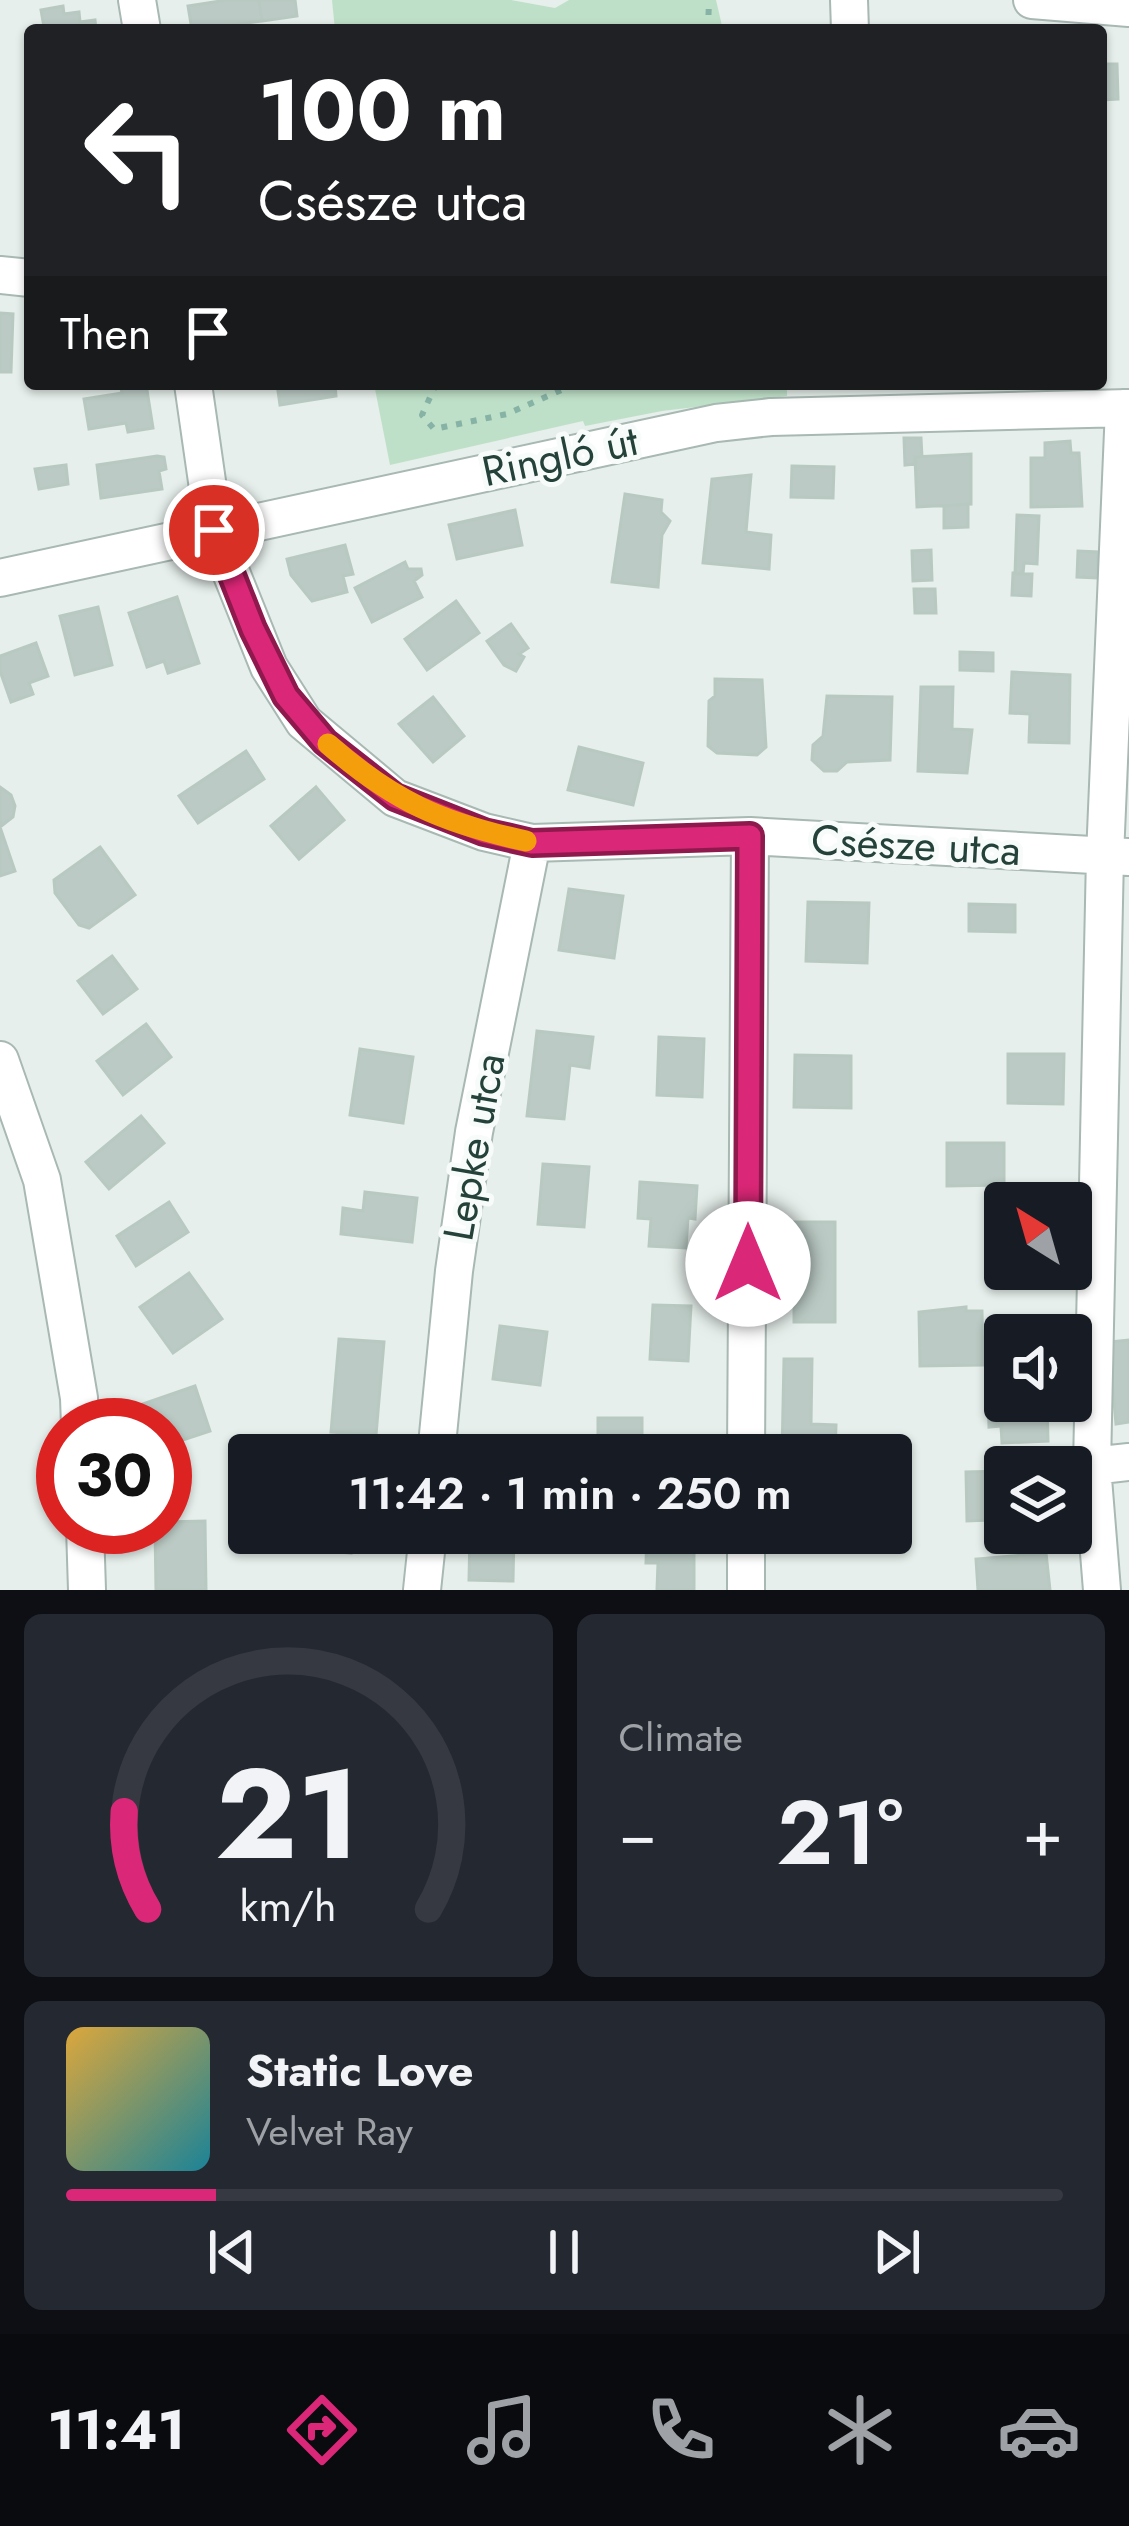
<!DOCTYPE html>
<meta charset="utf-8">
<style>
body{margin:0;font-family:Jost,sans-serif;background:#242831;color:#f1f3f6;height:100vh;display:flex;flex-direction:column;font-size:45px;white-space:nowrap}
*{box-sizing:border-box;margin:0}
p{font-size:39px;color:#9ea1a6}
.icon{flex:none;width:66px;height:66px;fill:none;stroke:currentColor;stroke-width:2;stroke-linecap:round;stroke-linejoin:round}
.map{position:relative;height:1590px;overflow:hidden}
.panel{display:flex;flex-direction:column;gap:24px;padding:24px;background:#0d0f14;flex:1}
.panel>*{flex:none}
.hud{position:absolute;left:24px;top:24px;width:1083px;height:366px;border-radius:12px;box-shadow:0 3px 9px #0004;background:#202124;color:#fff;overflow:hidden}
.needle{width:78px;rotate:323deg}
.buttons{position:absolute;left:984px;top:1182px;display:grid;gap:24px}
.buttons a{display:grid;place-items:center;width:108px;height:108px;border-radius:12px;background:#171b24;box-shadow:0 3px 9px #0004;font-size:60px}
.speed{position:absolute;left:36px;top:1398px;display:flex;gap:24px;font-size:60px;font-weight:700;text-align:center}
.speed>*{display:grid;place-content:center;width:156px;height:156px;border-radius:50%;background:#171b24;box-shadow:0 3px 9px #0004;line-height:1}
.speed .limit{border:18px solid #d22;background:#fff;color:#111}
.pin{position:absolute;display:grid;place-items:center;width:102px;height:102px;color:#fff;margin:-51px;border:6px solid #fff;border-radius:50%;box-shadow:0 3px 12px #0007}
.me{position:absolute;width:132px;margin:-66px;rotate:0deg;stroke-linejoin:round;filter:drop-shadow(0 0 9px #0008)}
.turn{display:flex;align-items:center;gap:42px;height:252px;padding:0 36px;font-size:54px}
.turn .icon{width:156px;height:156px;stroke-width:2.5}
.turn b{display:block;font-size:84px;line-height:102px}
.then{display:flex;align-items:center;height:114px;padding:0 36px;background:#0003;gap:24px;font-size:45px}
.big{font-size:90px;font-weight:600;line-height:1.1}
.panel .card{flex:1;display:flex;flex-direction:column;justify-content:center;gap:18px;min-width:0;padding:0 42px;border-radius:18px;background:#242831}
.panel .dial{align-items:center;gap:0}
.dial svg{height:312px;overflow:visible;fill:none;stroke:#363941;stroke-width:7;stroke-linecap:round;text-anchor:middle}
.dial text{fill:#f1f3f6;stroke:none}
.song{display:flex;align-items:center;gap:36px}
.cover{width:144px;height:144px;border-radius:18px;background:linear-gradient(135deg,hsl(40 70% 55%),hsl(190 70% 35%))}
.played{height:12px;border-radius:6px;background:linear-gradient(90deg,#db2777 15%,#363941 15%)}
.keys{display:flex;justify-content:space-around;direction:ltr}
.heat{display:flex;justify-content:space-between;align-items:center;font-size:66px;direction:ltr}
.panel .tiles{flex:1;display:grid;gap:24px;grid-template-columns:1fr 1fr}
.card:last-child{grid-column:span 2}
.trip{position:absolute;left:228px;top:1434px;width:684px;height:120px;border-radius:12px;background:#171b24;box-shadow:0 3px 9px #0004;font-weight:600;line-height:120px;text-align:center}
.tabs{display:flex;height:192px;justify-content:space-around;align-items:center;background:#090b0e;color:#9ea1a6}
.tabs .icon{width:84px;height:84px}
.tabs .active{color:#db2777}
.tabs b{font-size:54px;color:#f1f3f6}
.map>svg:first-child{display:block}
</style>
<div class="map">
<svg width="1129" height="1590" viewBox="0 0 1129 1590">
<rect width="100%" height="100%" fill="#e6efeb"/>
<!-- green -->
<path fill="#bfe0c8" d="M332,0H511L555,8L569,0H716L723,30H335Z
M374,384H787V396L662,411L585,426L583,421L390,465Z"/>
<!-- building -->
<path fill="#bbcac4" stroke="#b8c9c2" stroke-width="3" d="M227,0H259L262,21L192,30L188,6Z
M259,0H295L297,16L262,21Z
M63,6L64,14L79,12L80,22L95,20L96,30H31L44,27L41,10Z
M1101,64H1117L1118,99L1101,100Z
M0,313L13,314L11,372H0Z
M146,384L153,428L128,432L126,423L89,429L84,399L122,393L121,388Z
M277,384H335L336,396L280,405Z
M904,438H921L922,457H915L916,464L905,465Z
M1070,441L1071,453H1079L1082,506L1031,507V458H1045V443Z
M971,454V504L917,507L915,457Z
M157,456L164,457L166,469L159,471L162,489L101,498L97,465Z
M66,465L68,484L39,489L35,469Z
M792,466L834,467L833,498L791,497Z
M751,475L746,532L771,535L769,569L703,563L712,479Z
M625,494L662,500L661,512L670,521L662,535L658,587L612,582Z
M968,504V527L944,528V506Z
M515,510L522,545L457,559L449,525Z
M1017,515L1039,516L1037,564L1024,563L1023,574H1015Z
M345,545L353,574L343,576L347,592L312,601L291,575L287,559Z
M931,550L932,580L913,581L912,551Z
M1078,551L1098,552L1097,578L1077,577Z
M405,562L408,569H421L422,575L414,581L422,597L372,622L355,588Z
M1013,573L1032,574L1031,596L1012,595Z
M914,589H935L936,613H915Z
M177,597L199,663L168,673L164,661L147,667L129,613Z
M456,601L479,633L427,670L405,639Z
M98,607L112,665L75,675L60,616Z
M511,624L528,648L519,654L524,657L516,671L504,665L487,641Z
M36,643L48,676L29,683L33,694L11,702L0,671V656Z
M960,652L993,653V671L960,670Z
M1012,672L1070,675L1069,743L1029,742L1030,714L1010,713Z
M715,679L762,680L766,747L757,755L717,753L708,746L709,701L715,696Z
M921,687H953L952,729L972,730L967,773L918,771Z
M827,696L892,697L890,760L847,762L837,771H824L812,760L813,745L823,736Z
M433,697L464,736L433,762L399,724Z
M579,747L643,763L633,805L568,790Z
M246,751L264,779L198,823L179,796Z
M0,787L11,795L15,806L13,817L0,827L15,871L0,876Z
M316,787L344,820L299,859L271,826Z
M100,847L135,895L89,928L79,925L55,893L54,880Z
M569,889L623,896L614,958L559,950Z
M808,902L869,903L867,963L806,961Z
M969,904L1015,905V932L969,931Z
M112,956L137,989L103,1014L78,981Z
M146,1024L171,1057L123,1095L97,1061Z
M537,1031L593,1037L589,1068L570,1065L564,1119L527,1116Z
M659,1037L704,1039L702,1097L657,1095Z
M360,1049L413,1057L403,1123L350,1115Z
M1008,1054H1064L1063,1104L1008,1103Z
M795,1055L851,1056V1108L794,1107Z
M141,1116L164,1143L109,1189L86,1162Z
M947,1143H1004V1185L947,1186Z
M543,1164L589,1167L584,1227L538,1224Z
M640,1182L697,1186L695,1219L688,1218L686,1248L649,1246L651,1219L638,1218Z
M365,1192L417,1198L412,1242L341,1234L343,1208L363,1211Z
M169,1202L188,1232L136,1266L117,1236Z
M999,1218H1005V1269H1048V1278L997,1276Z
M794,1222H835V1322H794Z
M189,1273L222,1319L173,1353L140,1307Z
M653,1305L691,1306L688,1361L650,1359Z
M966,1307V1311H982L983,1365L920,1366L919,1312Z
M500,1326L547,1332L540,1385L493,1379Z
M339,1339L384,1342L376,1435L331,1432Z
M1129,1340V1422L1116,1424L1109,1342Z
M784,1359H812L811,1424L836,1425L835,1455H782Z
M195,1386L210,1431L165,1446V1425H147L140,1405Z
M1005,1390V1401H1047L1048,1441L1002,1443L1001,1426L989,1427L988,1391Z
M598,1418H642V1455H598Z
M1005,1471V1526L991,1527V1520L967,1521L966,1472Z
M205,1521L206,1590H156L155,1527H165V1522Z
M284,1533H352L351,1553L283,1547Z
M470,1533H514L513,1581L469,1580Z
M647,1533H694V1590H657L658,1563H646Z
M1046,1553L1050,1590H978L976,1559Z"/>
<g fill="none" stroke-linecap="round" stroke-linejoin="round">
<!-- minor casing -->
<g stroke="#a8b8b2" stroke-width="40">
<path id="minor" d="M137,0L142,30
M849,0L850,30
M1032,0L1129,8
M0,275L30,278
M193,384L214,530L269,667L304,722L395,798L484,832L532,843L750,836L1129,857
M0,578L716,423L771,417L1129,408
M0,1060L42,1180L79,1398L80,1425
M436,1455L454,1271L474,1132L532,843
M746,1455L750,836
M1092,1466L1129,1462
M85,1527L87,1590
M422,1590L428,1533
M746,1590V1533
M1102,1590L1092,1466L1105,856L1124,408"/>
</g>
<!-- path -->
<path stroke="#86b3a5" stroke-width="6" stroke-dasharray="6 9" stroke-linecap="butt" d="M708,30L709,0
M436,384L422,415L434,429L507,414L575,384"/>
<!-- minor -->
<use href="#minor" stroke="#fff" stroke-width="36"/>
</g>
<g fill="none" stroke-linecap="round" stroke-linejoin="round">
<!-- route casing -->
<g stroke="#8e194d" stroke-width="30">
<path id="route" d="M214,530L253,629L286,696L325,742L395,797L484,832L532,843L750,836L748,1264"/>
</g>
<!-- route -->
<use href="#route" stroke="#db2777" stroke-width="21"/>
<!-- slow -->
<path stroke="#f59e0b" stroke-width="21" d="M328,744C393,801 442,823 526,841"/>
</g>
<g text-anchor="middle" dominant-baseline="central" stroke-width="10" stroke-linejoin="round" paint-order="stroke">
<!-- street labels -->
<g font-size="42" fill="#24423a" stroke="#f7fbf9">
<text transform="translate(560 456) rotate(-12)">Ringló út</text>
<text transform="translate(916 845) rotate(3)">Csésze utca</text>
<text transform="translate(474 1147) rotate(-80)">Lepke utca</text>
</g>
</g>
</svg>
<div class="buttons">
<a><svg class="needle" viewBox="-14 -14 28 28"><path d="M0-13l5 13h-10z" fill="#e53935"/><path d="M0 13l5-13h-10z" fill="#9ea1a6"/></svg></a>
<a><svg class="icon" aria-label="sound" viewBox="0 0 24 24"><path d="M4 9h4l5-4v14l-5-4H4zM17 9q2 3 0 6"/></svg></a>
<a><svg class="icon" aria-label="layers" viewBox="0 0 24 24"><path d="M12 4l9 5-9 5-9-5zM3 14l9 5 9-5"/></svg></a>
</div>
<div class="speed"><div class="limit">30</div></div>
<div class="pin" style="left:214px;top:530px;background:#d93025"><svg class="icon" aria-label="arrive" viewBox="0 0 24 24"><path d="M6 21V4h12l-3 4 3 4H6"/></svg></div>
<svg class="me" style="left:748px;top:1264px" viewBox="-20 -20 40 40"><circle r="19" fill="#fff"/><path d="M0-13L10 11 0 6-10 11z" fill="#db2777"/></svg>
<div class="trip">11:42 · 1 min · 250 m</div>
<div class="hud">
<div class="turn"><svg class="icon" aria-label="left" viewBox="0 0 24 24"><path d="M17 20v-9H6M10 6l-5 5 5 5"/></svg><div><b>100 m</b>Csésze utca</div></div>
<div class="then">Then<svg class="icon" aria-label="arrive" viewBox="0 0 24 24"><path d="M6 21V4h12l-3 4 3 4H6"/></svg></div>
</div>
</div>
<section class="panel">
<div class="tiles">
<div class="card dial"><svg viewBox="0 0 100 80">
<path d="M14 69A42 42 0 1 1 86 69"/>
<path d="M14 69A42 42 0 0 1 8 44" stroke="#db2777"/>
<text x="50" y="56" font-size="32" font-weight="700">21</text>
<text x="50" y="72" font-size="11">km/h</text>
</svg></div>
<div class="card"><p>Climate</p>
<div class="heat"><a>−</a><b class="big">21°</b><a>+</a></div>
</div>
<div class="card">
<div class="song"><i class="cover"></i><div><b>Static Love</b><p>Velvet Ray</p></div></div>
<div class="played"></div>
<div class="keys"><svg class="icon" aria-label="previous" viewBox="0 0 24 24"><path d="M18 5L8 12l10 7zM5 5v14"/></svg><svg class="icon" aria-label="pause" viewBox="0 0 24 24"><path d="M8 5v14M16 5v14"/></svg><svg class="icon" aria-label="next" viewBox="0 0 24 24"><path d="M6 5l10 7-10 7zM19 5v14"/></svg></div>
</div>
</div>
</section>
<nav class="tabs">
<b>11:41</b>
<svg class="icon active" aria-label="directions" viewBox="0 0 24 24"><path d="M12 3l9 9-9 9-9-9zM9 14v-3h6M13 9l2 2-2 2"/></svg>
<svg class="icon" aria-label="music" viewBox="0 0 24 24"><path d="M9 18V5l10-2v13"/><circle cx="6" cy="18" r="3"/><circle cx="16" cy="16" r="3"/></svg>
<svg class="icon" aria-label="phone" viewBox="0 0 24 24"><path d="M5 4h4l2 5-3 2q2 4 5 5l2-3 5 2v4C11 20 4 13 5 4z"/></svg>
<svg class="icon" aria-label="climate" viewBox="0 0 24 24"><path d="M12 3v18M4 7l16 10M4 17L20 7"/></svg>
<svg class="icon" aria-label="car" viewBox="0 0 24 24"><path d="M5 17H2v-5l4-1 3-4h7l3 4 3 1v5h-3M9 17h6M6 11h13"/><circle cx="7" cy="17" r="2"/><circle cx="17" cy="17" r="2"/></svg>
</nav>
